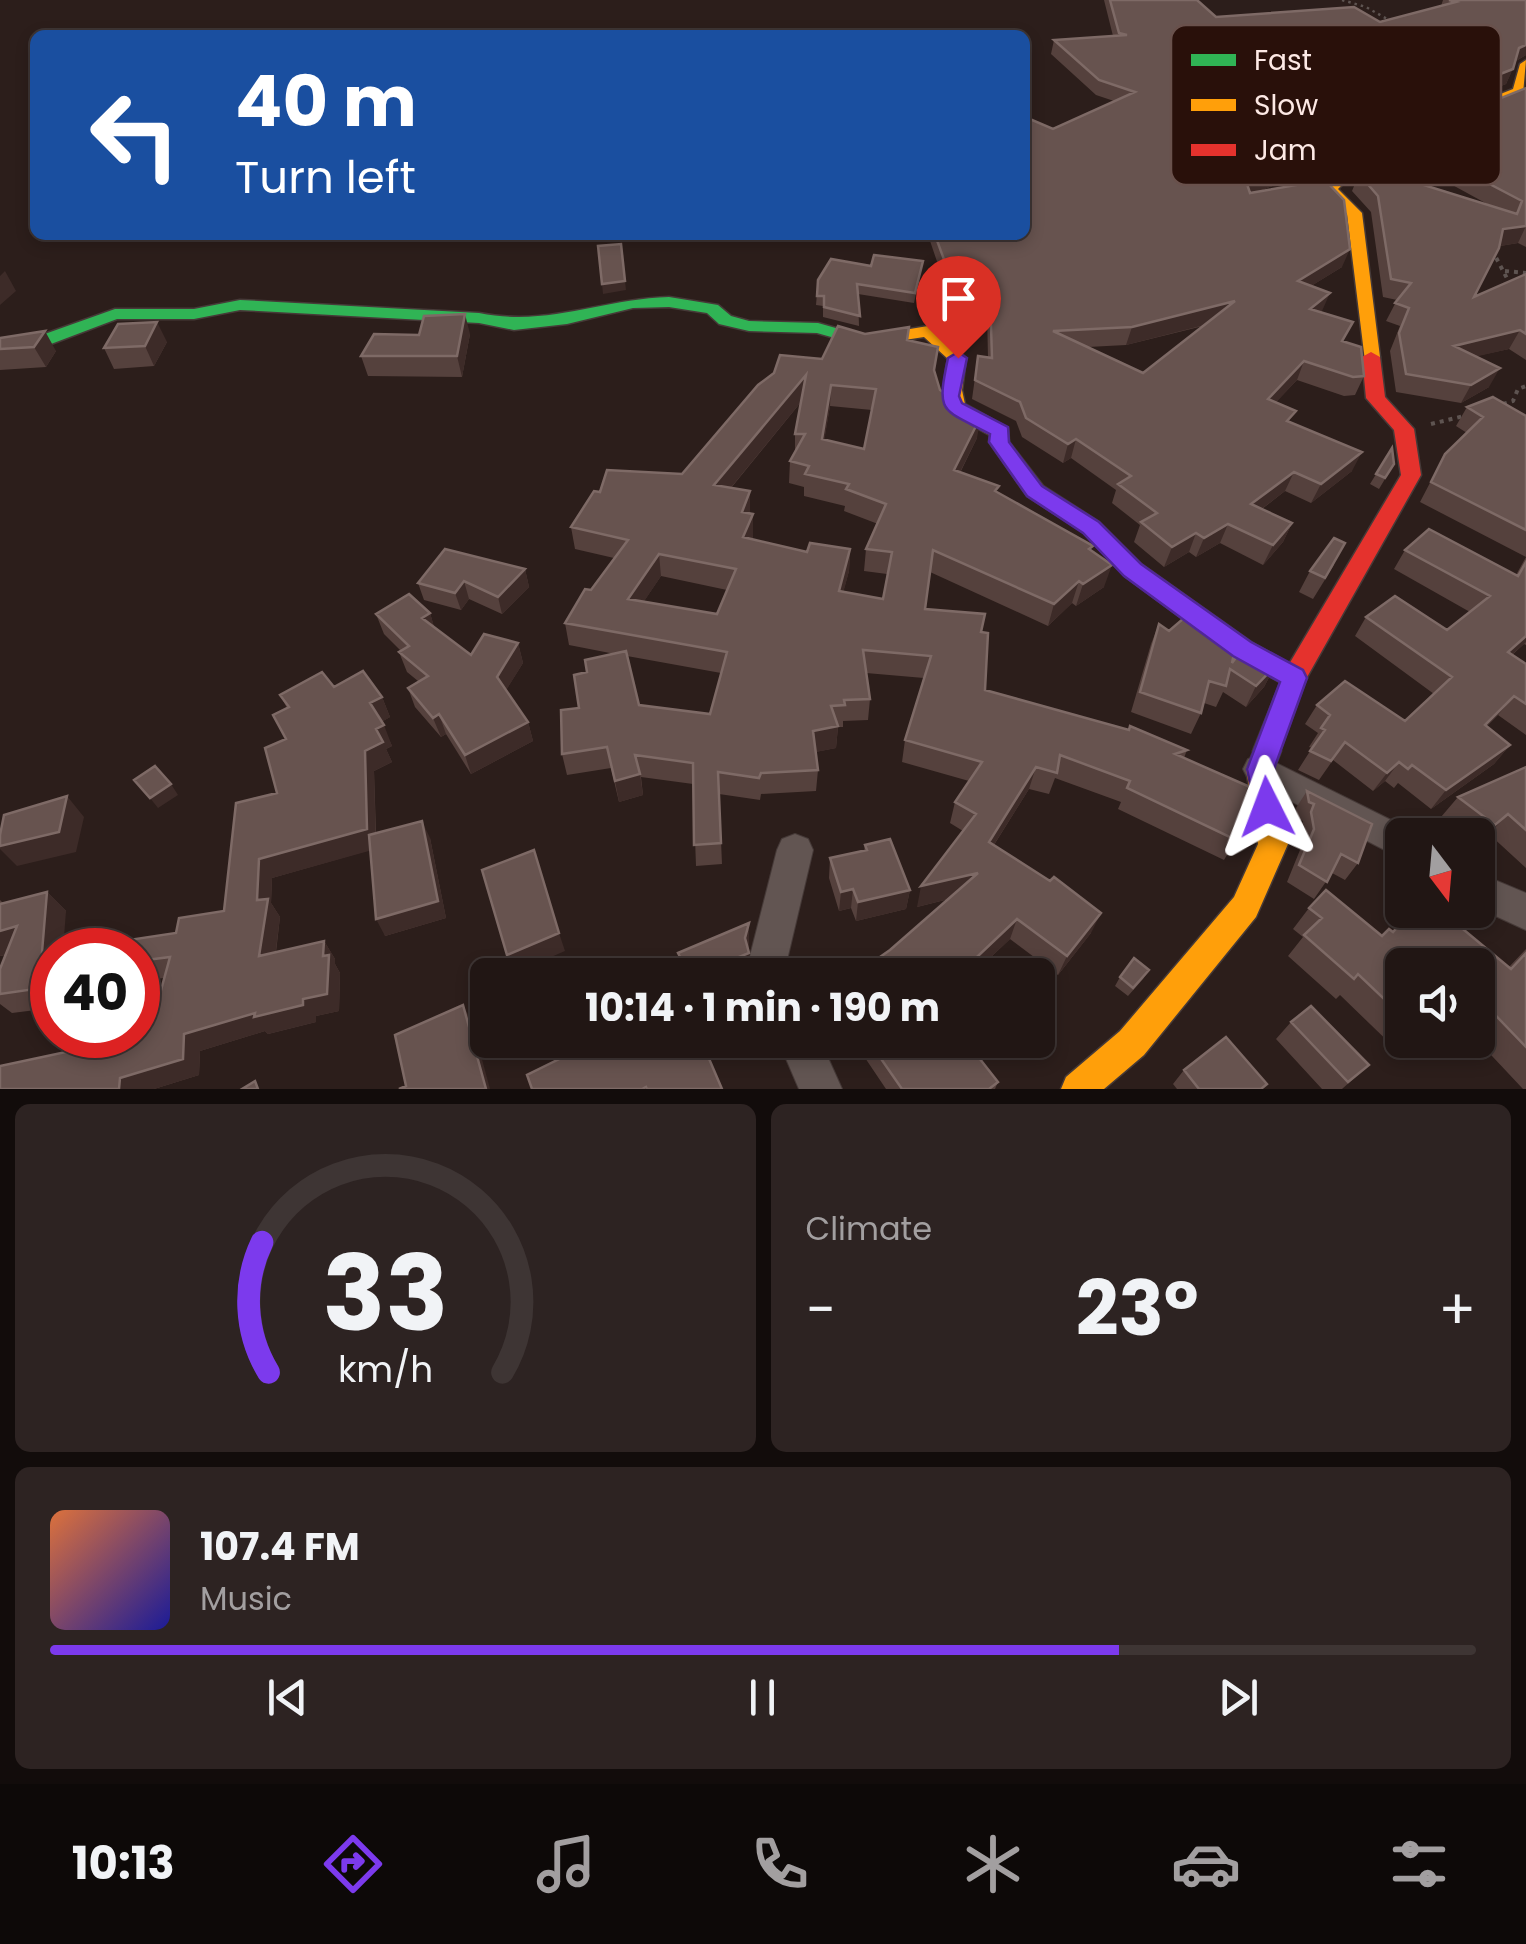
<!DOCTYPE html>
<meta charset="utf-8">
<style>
body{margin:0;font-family:Poppins,sans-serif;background:#2d2322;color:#f1f3f6;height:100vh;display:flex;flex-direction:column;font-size:38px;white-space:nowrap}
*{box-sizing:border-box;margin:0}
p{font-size:32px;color:#a29fa0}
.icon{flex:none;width:55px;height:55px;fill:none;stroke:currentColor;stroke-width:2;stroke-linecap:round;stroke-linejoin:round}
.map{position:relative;height:1089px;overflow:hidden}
.side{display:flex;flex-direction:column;gap:15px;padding:15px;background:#120c0b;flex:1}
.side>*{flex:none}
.hud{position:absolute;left:30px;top:30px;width:1000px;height:210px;border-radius:15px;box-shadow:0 5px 15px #0003,0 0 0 2px #3e3534;background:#1a4fa0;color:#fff;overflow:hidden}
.needle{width:65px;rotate:164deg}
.fabs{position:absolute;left:1385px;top:818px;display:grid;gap:20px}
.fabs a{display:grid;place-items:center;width:110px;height:110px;border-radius:15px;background:#211614;box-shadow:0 5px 15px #0003,0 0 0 2px #3e3534;font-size:50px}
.speed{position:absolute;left:30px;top:928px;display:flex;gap:20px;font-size:50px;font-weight:700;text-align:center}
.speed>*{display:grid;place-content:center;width:130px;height:130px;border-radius:50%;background:#211614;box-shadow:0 5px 15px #0003,0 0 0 2px #3e3534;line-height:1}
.speed .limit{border:15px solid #d22;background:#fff;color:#111}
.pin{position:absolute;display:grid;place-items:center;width:85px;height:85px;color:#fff;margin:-102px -42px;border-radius:50% 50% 50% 0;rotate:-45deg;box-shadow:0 0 10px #0007}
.pin .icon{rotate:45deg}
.me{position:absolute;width:110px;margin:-55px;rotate:357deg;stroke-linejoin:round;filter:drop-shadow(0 0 8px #0008)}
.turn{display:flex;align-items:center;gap:35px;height:210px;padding:0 40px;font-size:45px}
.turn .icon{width:130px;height:130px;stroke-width:2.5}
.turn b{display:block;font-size:70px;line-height:85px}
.big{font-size:75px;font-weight:700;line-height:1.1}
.side .tile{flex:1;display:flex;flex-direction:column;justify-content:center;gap:15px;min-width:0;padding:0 35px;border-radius:15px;background:#2d2322}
.side .dial{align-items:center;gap:0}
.dial svg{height:260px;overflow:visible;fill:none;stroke:#3e3534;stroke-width:7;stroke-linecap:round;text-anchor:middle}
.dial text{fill:#f1f3f6;stroke:none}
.song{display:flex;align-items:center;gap:30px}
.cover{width:120px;height:120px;border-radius:15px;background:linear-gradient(135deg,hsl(20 70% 55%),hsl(240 70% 35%))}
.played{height:10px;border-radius:5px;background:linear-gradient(90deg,#7c3aed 75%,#3e3534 75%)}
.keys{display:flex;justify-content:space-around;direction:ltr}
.heat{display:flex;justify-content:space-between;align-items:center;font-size:55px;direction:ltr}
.side .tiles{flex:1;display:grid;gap:15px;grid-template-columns:1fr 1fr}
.tile:last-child{grid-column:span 2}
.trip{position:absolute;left:470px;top:958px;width:585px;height:100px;border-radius:15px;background:#211614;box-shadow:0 5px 15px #0003,0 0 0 2px #3e3534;font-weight:700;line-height:100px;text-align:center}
.tab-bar{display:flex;height:160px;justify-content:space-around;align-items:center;background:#0d0908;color:#a29fa0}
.tab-bar .icon{width:70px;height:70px}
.tab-bar .current{color:#7c3aed}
.tab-bar b{font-size:45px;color:#f1f3f6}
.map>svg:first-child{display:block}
</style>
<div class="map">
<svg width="1526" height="1089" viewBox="0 0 1526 1089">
<rect width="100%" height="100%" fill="#2c1e1b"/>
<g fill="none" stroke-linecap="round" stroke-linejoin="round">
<!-- street casing -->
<g stroke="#463a38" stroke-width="2">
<path id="street" d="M1260,755L1415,832L1416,835H1402V859L1248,779L1243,769L1248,759Z
M795,834L808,839L813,850L787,960L794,975H754L749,960L777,850L782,839Z
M1478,873L1526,893V930L1478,908Z
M778,1040H820L842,1089H799Z"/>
</g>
<!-- fast casing -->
<g stroke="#463a38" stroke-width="3">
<path id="fast" d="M669,297L718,305L731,316L749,321L818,323L864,336L898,331L907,336L898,341L863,346L817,333L749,331L719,324L707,313L669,307L633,308L567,324L514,330L479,323L240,310L194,319H117L51,344L0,351V341L42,335L115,309H194L240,300L479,313C549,327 601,299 669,297Z"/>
</g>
<!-- slow casing -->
<g stroke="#463a38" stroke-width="3">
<path id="slow" d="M1526,60L1523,94L1370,156L1338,189L1362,213L1380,357L1377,361H1365L1347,214L1323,189L1360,150L1513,89L1520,64Z
M928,326L934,327L966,358L962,390L965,404L1008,428L1009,442L1043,486L1099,522L1141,564L1251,642L1303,671L1307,678L1303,685L1294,688L1285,685L1233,656L1125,576L1083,532L1027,496L989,442L990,435C948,413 938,409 948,359L924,337L898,341L889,336L892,332Z
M1267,740L1277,743L1281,751L1274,769L1288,844L1256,917L1144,1055L1104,1089H1061L1066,1077L1120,1031L1234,897L1258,844L1246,769L1257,743Z"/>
</g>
<!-- jam casing -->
<g stroke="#463a38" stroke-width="3">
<path id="jam" d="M1371,352L1380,357L1385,397L1414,429L1421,475L1306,679L1277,759L1267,762L1257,759L1253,751L1285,671L1401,475L1394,430L1366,398L1362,357Z"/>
</g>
<!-- path-far1 -->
<path stroke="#5e5451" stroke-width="2.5" stroke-dasharray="2.5 4" stroke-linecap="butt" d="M1342,0L1366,7L1394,23"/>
<!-- path -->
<path stroke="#5e5451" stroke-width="4" stroke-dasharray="4 5" stroke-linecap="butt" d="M1492,250L1510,284
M1505,271L1526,273
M1503,404L1513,401L1518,389L1526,386
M1431,424L1464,416"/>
<!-- street -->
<use href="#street" fill="#625552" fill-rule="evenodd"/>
<!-- fast -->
<use href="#fast" fill="#30b455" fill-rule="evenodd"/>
<!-- slow -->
<use href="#slow" fill="#ff9f0a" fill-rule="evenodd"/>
<!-- jam -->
<use href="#jam" fill="#e5322d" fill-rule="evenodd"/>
</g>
<!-- wall -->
<path fill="#55413d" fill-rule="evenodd" d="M1104,0H1197L1216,17L1380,22L1441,6L1443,0H1526V55L1516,61L1506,84L1355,145L1341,159L1257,192L1342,267L1311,286L1322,311L1320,312L1344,342L1364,376L1355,395L1344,396L1297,380L1276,402L1291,422L1352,471L1311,503L1285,491L1262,509L1292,523L1283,542L1263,565L1220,543L1196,557L1189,552L1164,567L1134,542L1140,525L1112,503L1116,490L1071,458L1063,463L1022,437L1016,421L972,399L978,356L988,358L987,313H974L971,295L947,291L928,235H1025L1053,129L1114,101L1096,95L1051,54L1054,40L1113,36ZM1203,326L1143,373L1088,347L1126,345Z
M1526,88V247L1518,243L1500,246L1474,297L1526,274V360L1509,349L1476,356L1489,387L1461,403L1396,392L1390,351L1400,326L1386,321L1397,300L1383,297L1371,212L1352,191L1359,174L1489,205L1436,176L1443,161L1412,146L1419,131Z
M923,261L914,303L858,294L859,326L823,317V306L816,305L818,280L871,266Z
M909,327L907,340L934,371L940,390L977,438L960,473L998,493L1091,551L1104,587L1076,606L1072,603L1048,626L930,572L925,609L981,632L985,690L1187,750L1184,758L1236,840L1224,860L1118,809L1121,802L1055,778L1049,794L1029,789L994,845L1091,933L1058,975L1010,939L972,975H854L890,950L949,899L917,907L963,831L950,823L955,802L969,781L902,762L905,740L924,678L866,673L870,699L868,720L843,721V727H838L836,748L815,752L818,770L816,791L761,794L760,800L719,794L722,864L696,866L693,784L641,777L643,795L619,802L611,768L567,775L562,754L579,708L587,672L615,654L569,645L565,623L614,558L575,549L571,527L600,492L682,474L822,359L865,334ZM801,402L795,434V452L790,461L789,483L804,487V496L845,506L844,511L878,524L866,549L864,571L887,574L883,599L843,592L849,571L850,549L807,552L752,539L753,536L750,513L731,488ZM830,406L872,410L864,449L824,440ZM661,576L727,590L717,614L644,601ZM627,656L721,673L710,714L639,705Z
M470,334L462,377L368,376L361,356L419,335Z
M0,338L56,351L46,367L0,370Z
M167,342L154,366L114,369L104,348Z
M1467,407L1526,416V557L1420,502L1445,454L1467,433L1456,426Z
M1392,448L1394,464L1379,489L1370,484Z
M1405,550L1516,575L1526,557V645L1524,644L1512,655L1526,664V735L1498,715L1487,726L1510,745L1494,764L1431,809L1398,783L1394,788L1385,781L1373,791L1333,760L1319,780L1298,770L1312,748L1309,747L1318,733L1305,724L1317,705L1405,721L1434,694L1355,636L1366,617L1447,630L1470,612L1394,569Z
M1334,565L1313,599L1299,592L1310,571Z
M525,569L529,587L502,614L469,599L461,610L424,600L418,583Z
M430,613L434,627L471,655L518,643L523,663L506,690L528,722L533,741L471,774L446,734L441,737L415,707L408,688L418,681L407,672L399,652L401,651L384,634L376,614Z
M1159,624L1169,631L1232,663L1275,666L1264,687L1246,707L1223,692L1216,707L1204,703L1201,713L1191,734L1131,712L1151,644Z
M334,687L382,697L390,717L381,722L392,746L386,749L392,762L374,771L376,833L430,838L446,918L385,936L370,850L272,878L271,903L280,917L276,952L324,941L335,959V964L340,973L339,1011L316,1016V1022L268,1034L265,1031L200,1051L199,1075L154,1089H0L80,1049L151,1027L164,978L138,981V950L224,911L277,793L286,739L287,708L280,695Z
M1526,767V868L1489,834L1478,844V835H1464L1441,817L1458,797Z
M1307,791L1358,863L1345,880L1332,873L1314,899L1287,882L1302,845L1300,829L1303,821L1298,819L1296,808Z
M865,845L910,890L906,909L856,921L851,908L839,911L829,878L830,858L864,851Z
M47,892L66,911L52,950V1008L12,1013L0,1004V969L6,955L0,956V900L3,903Z
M1309,908L1382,936L1393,932L1509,967L1526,949V1089H1523L1477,1040L1478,965H1402V1040H1416L1401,1054L1340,995L1336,999L1288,956L1303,937L1293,929Z
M1149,970L1143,979L1128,996L1115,986L1120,977Z
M1291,1022L1369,1065L1342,1089H1322L1276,1039Z
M853,1040H965L998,1082L995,1089H886Z
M1184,1070L1267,1084L1262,1089H1177L1173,1084Z"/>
<!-- shaded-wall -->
<path fill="#3d2b28" d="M1526,45V55L1512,63L1519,48Z
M1513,69L1506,84L1355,145L1341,159L1241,198L1246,181L1361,129Z
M1526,226L1518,243L1494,247L1503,229Z
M1350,249L1342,267L1290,299L1298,281Z
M5,271L16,291L0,305V276Z
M625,281L626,290L603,294L602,284Z
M1330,293L1322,311L1302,327L1310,309Z
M1235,301L1228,319L1126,345L1132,327Z
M465,314L470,334L462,377L457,356Z
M157,322L167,342L154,366L145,346Z
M1520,330L1509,349L1444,364L1454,346Z
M45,331L56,351L46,367L34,347Z
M1304,361L1297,380L1261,418L1268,399Z
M1500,368L1489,387L1461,403L1471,385Z
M806,375L805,397L715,507L714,485Z
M831,385L830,406L821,461L822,439Z
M981,416L977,438L950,492L954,470Z
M1076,439L1071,458L1063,463L1068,444Z
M1362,452L1352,471L1311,503L1321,484Z
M1294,472L1285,491L1243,523L1251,504Z
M750,491V513L742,512Z
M753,514V536L743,559V537Z
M1292,523L1283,542L1263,565L1273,545Z
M1228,524L1220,543L1196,557L1204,538Z
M1196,533L1189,552L1164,567L1172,547Z
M850,549L849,571L838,613L839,591Z
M659,554L661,576L631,621L628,599Z
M1112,565L1104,587L1076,606L1083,584Z
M525,569L529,587L502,614L498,597Z
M464,581L469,599L461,610L455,593Z
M1079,581L1072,603L1048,626L1054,604Z
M430,613L436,633L422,618Z
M1526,636V642L1524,644L1493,671L1508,652Z
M518,643L523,663L502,697L497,677Z
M1275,666L1264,687L1246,707L1256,686Z
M1514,696L1498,715L1469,743L1485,725Z
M382,697L390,717L378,724L370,703Z
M439,714L446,734L441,737L433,718Z
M528,722L533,741L471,774L465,755Z
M384,725L392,746L386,749L392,762L374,771L376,849L272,878L271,903L280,917L273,973L259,956L257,900L259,859L365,751L376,729Z
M838,726L836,748L811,753L813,731Z
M1510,745L1494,764L1431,809L1446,790Z
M1399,762L1385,781L1373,791L1387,773Z
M1036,767L1029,789L983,862L989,842Z
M640,774L643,795L619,802L615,781Z
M171,784L178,795L158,808L150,798Z
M67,796L84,817L76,852L17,866L0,849V846Z
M1508,814L1489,834L1478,844L1495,825Z
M422,821L430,838L446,918L385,936L376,919Z
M978,873L972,893L917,907L921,886Z
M853,889L851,908L839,911L841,892Z
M910,890L906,909L856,921L858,902Z
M47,892L66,911L63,950L42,952Z
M1101,913L1091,933L1058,975L1067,956Z
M1017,919L1010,939L972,975H958Z
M749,923V945L747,954L749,953L750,973L746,975H708L712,968L745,938Z
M17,926L37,945L0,956V931Z
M559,933L565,951L514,973L507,955Z
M324,941L335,959V964L340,973L339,1011L316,1016V1022L268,1034L265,1031L200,1051L199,1075L154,1089H119L120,1078L184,1034L303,999L323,956Z
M463,1005L472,1022L490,1089H486Z"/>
<!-- building -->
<path fill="#67534f" stroke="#7e6a66" stroke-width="2.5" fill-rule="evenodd" d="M1110,0H1197L1216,17L1354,7L1380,22L1456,2L1449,0H1526V45L1519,48L1513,69L1361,129L1347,143L1246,181L1250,193L1325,180L1344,200L1350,249L1298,281L1330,293L1310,309L1353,322L1342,341L1361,347L1364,376L1353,377L1304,361L1268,399L1296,411L1287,421L1362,452L1321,484L1294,472L1251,504L1292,523L1273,545L1228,524L1204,538L1196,533L1172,547L1141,522L1157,513L1118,484L1131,476L1076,439L1068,444L1026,418L1020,402L975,380L978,356L992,358L990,295H977L974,277L949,273L935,235H1025V117L1053,129L1135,92L1099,80L1054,40L1127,35L1119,33ZM1235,301L1143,373L1053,331L1132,327Z
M1526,88V226L1503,229L1499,248L1474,297L1526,274V334L1520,330L1454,346L1500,368L1471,385L1406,374L1399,333L1409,308L1395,303L1411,283L1391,279L1378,196L1359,174L1379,171L1517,214L1522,201L1444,160L1473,155L1419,131Z
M621,244L625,281L602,284L598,246Z
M874,255L923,261L915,293L857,284L860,316L824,307V296H817L818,280L831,259L871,266Z
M465,314L457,356H361L374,334L419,335L424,316Z
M157,322L145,346L104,348L118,324Z
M838,326L865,334L909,327L907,340L938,347L934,370L940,390L981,416L954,470L999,486L995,491L1093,546L1089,549L1112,565L1083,584L1079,581L1054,604L933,550L925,609L985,614L981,632L988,633L985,690L1129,730L1130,726L1187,750L1175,754L1250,787L1252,795L1236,840L1127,788L1130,781L1060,755L1057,773L1036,767L989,842L1050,881L1054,877L1101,913L1067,956L1017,919L958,975H854L890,950L978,873L921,886L976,814L955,802L982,762L905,740L931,656L863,650L870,699L844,700L845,705L831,706L838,726L813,731L818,770L761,773L759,778L718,772L721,843L694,845L693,763L635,755L640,774L615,781L607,747L562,754L561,710L579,708L574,675L587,672L585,660L626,651L639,705L710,714L727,652L565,623L585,589L591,590L628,540L571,527L594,491L600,492L607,470L682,474L758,385L774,373L780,355L822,359ZM806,375L795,434H805L790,461L809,466L805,474L849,484L846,489L886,504L866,549L892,552L883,599L839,591L850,549L810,543L807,552L743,537L753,514L742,512L750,491L714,485ZM831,385L876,389L864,449L822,439ZM659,554L736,569L717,614L628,599Z
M45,331L34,347L0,349V338Z
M1493,397L1526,416V530L1431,482L1445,454L1483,417L1467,407Z
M1392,448L1394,464L1385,478L1376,474Z
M1429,529L1518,576L1526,562V636L1508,652L1526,664V704L1514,696L1485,725L1510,745L1446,790L1412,765L1408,769L1399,762L1387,773L1345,742L1331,761L1310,751L1325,730L1321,728L1330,715L1317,705L1345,681L1405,721L1452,677L1366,617L1395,596L1447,630L1490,596L1405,550Z
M1334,538L1345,543L1325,578L1310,571Z
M445,549L525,569L498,597L464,581L455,593L418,583Z
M409,594L430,613L422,618L471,655L484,634L518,643L497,677L528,722L465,755L439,714L433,718L408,688L428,676L399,652L409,646L376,614Z
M1184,618L1234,653L1232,663L1243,648L1275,666L1256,686L1230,669L1226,686L1209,681L1201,713L1140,692L1159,624L1169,631Z
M363,671L382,697L370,703L384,725L376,729L383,742L365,751L367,829L259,859L257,900L268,899L259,956L324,941L323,956L329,955L327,994L303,999V1005L254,1017L255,1013L184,1034L183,1059L120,1078L119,1089H0V1066L80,1049V1046L120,1035H138V1030L151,1027L170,957L138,961V950H119L122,941L176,933L179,918L224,911L236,803L277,793L265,748L286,739L273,715L289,707L280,695L322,672L334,687Z
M155,766L171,784L150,798L134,780Z
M1526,767V830L1508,814L1495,825L1458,797Z
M1307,791L1372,824L1358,863L1341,854L1327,882L1299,865L1314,829L1311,812L1314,804L1309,802Z
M67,796L59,832L0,846V835L4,815Z
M422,821L438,901L376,919L369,835Z
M890,839L910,890L858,902L853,889L841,892L830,858L867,850L865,845Z
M534,850L559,933L507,955L482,870Z
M1326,890L1382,936L1389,929L1393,932L1413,910H1440L1511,969L1526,953V1047L1478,997V965H1402V1016L1358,974L1354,979L1304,935L1322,918L1309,908Z
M47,892L42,952L52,951V977L49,987L0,994V969L17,926L0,931V904Z
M749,923L745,938L749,953L712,968L714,972L708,975H671L667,966L681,959L678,953Z
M1134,958L1149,970L1133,988L1120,977Z
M463,1005L486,1089H399L406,1086L395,1035Z
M1311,1006L1369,1065L1348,1082L1291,1022Z
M1226,1037L1267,1084L1261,1089H1199L1184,1070Z
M598,1040H701L722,1089H647L646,1087L642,1089H532L527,1075Z
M868,1040H965L998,1082L989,1089H902Z
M255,1081L258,1089H242Z"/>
<!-- route -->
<path fill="#7c3aed" stroke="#51269a" stroke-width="2.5" d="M958,352L967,358L959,396L962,403L1008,427L1009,442L1042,486L1099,522L1141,564L1251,642L1303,670L1307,678L1274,769L1281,807L1277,816L1267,819L1257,816L1247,769L1280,682L1233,656L1124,576L1083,533L1027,496L989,442L990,434C941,408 936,415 948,358Z"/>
<!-- legend -->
<rect x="1171" y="25" width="330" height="160" rx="15" fill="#29100a" stroke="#69514c" stroke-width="2.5"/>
<rect x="1191" y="54" width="45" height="12" fill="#30b455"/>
<rect x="1191" y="99" width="45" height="12" fill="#ff9f0a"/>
<rect x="1191" y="144" width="45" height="12" fill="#e5322d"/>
<g font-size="28" fill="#fde9e5">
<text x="1254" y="70">Fast</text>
<text x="1254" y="115">Slow</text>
<text x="1254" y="160">Jam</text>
</g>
</svg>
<div class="fabs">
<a><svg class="needle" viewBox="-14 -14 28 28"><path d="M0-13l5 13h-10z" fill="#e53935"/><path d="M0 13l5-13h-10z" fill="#a29fa0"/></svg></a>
<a><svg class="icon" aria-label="sound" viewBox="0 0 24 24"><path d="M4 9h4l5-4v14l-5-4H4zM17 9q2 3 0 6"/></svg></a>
</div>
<div class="speed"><div class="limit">40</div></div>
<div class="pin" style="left:958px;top:358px;background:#d93025"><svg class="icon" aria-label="arrive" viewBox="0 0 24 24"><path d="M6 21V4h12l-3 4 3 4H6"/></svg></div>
<svg class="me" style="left:1267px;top:807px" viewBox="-20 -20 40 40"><path d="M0-17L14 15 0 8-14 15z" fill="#7c3aed" stroke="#fff" stroke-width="4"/></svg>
<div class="trip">10:14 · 1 min · 190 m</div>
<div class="hud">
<div class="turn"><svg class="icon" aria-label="left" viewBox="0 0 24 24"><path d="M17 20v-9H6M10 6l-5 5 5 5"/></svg><div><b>40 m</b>Turn left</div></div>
</div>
</div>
<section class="side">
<div class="tiles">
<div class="tile dial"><svg viewBox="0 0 100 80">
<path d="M14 69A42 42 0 1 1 86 69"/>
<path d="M14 69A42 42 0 0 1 12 29" stroke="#7c3aed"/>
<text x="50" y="56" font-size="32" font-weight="700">33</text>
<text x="50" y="72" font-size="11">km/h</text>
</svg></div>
<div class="tile"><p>Climate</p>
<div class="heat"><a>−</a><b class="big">23°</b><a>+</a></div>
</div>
<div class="tile">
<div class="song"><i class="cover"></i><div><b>107.4 FM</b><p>Music</p></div></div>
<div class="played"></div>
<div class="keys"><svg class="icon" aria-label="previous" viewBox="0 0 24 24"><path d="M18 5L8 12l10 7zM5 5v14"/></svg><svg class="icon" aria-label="pause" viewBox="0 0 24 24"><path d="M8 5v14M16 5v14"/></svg><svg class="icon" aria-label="next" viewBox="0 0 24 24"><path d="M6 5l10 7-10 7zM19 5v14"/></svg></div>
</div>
</div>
</section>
<nav class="tab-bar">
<b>10:13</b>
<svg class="icon current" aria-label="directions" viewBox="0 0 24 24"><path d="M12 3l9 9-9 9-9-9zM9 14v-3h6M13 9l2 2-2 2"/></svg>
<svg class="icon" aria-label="music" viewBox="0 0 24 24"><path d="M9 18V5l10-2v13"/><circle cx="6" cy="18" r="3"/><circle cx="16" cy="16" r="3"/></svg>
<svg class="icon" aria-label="phone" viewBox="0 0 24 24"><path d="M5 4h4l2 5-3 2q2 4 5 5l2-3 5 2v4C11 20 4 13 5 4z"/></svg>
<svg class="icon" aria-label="climate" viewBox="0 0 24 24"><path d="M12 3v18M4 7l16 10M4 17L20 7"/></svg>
<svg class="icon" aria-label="car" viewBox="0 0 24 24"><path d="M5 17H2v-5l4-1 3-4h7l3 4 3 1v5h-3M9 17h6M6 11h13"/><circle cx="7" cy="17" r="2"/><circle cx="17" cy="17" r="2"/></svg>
<svg class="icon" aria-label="filters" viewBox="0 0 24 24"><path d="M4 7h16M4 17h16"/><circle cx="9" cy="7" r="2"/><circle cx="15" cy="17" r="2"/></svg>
</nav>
